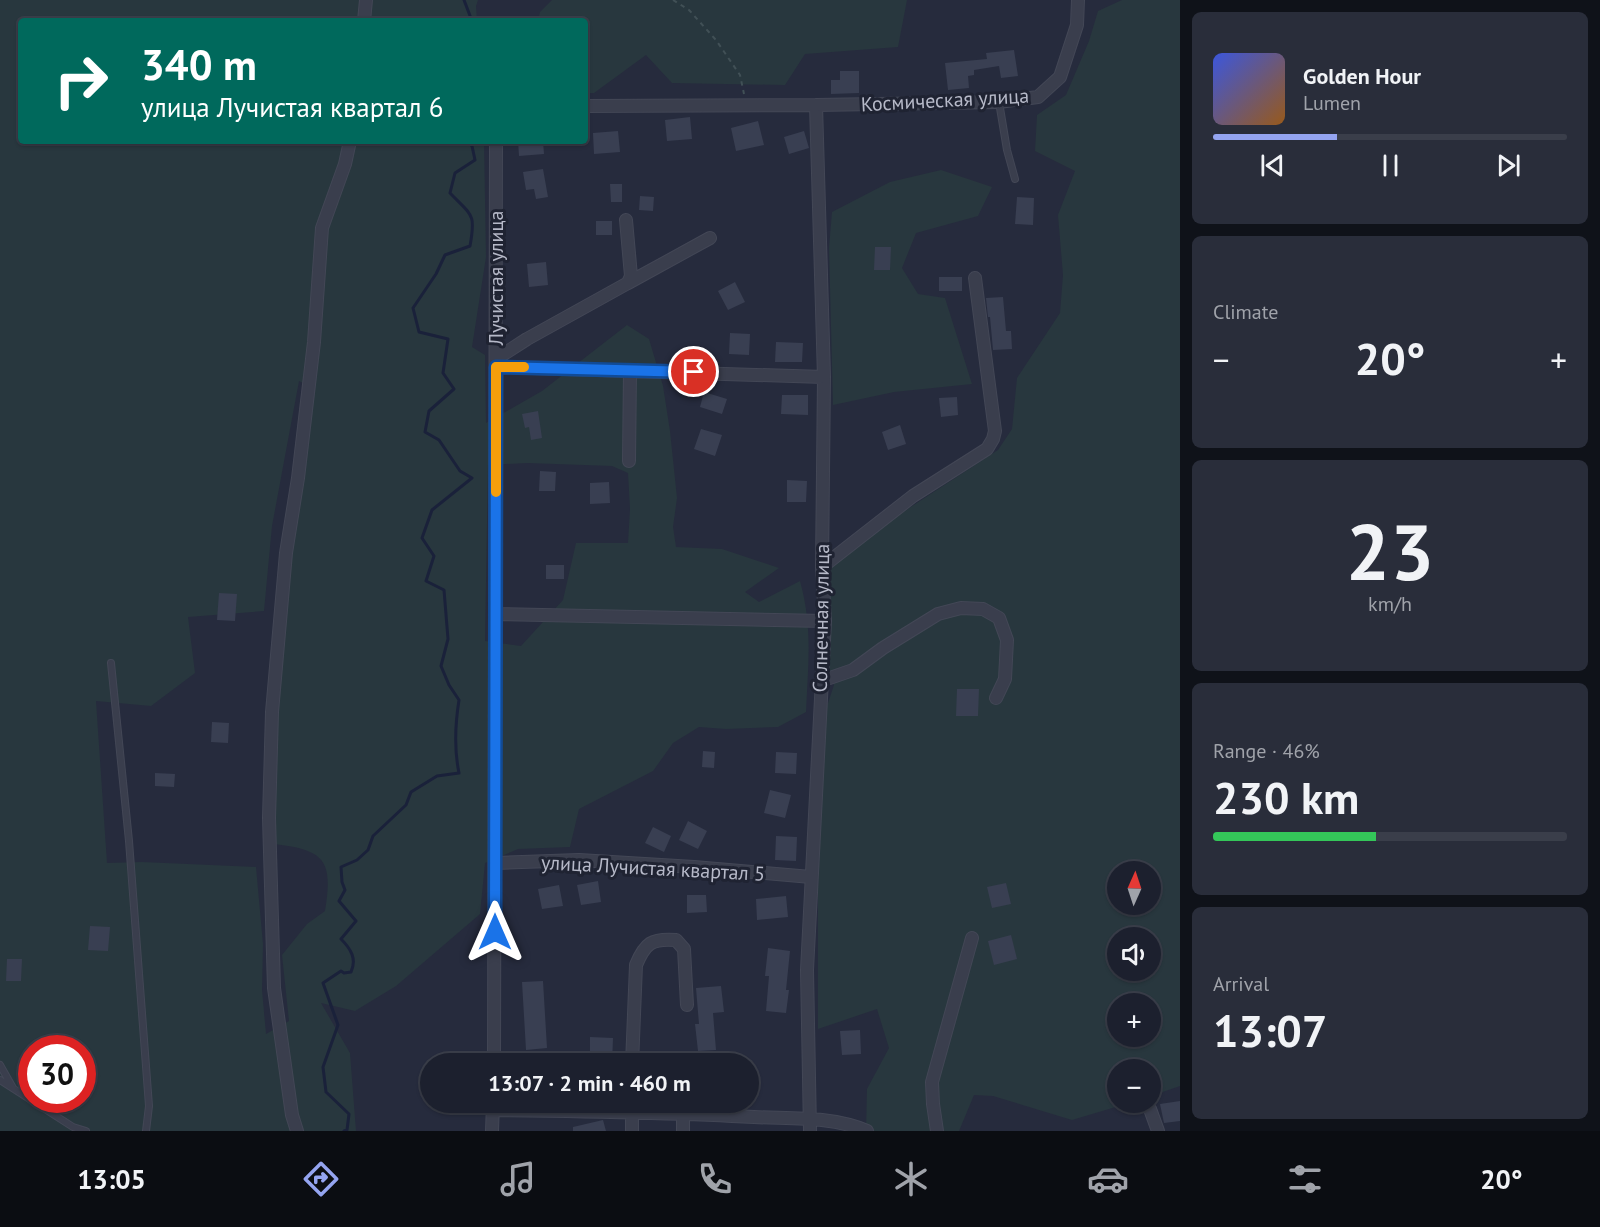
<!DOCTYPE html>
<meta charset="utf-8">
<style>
body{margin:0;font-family:"PT Sans",sans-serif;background:#292d3a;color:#f1f3f6;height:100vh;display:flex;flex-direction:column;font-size:22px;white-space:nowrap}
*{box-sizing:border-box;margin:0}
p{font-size:20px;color:#a0a3aa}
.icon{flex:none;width:33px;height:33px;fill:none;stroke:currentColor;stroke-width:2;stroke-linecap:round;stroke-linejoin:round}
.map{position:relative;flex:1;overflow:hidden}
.drawer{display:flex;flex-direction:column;gap:12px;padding:12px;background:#0f1219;width:420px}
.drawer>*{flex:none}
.guide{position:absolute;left:18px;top:18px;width:570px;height:126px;border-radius:6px;box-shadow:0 2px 4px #0004,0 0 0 2px #3a3e4a;background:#00695c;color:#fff;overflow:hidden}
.needle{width:39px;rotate:3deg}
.tools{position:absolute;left:1107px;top:861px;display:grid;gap:12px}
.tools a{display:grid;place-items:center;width:54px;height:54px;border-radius:50%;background:#1c202e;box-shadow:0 2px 4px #0004,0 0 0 2px #3a3e4a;font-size:30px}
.speed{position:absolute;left:18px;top:1035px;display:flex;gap:12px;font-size:30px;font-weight:700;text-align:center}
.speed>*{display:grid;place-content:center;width:78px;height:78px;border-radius:50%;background:#1c202e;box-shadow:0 2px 4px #0004,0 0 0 2px #3a3e4a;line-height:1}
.speed .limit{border:9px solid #d22;background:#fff;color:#111}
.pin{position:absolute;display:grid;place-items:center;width:51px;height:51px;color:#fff;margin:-26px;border:3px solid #fff;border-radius:50%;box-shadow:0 2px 6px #0007}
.me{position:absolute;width:66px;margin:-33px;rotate:0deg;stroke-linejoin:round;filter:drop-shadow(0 0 4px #0008)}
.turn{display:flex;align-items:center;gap:21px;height:126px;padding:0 24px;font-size:27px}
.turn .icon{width:78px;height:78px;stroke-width:2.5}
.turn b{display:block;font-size:42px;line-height:51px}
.big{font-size:45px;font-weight:700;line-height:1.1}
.drawer .card{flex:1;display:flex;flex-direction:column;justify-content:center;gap:9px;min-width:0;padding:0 21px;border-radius:9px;background:#292d3a}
.drawer .dial{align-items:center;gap:0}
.dial b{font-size:78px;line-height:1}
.song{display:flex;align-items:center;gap:18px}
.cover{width:72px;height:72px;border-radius:9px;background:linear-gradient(135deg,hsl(230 70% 55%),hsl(30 70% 35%))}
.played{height:6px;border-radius:3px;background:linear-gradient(90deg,#94a4f0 35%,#3a3e4a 35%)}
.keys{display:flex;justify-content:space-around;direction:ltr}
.heat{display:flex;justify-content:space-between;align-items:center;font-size:33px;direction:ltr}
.charge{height:9px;border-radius:4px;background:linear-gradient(90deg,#34c759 46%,#3a3e4a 0)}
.trip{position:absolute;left:420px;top:1053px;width:339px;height:60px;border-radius:30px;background:#1c202e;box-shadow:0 2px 4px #0004,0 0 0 2px #3a3e4a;font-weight:700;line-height:60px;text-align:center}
.menu{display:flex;height:96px;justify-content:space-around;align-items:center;background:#0b0d12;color:#a0a3aa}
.menu .icon{width:42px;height:42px}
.menu .selected{color:#94a4f0}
.menu b{font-size:27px;color:#f1f3f6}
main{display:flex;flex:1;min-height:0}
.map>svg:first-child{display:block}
</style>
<main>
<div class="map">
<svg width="1180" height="1131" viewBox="0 0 1180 1131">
<rect width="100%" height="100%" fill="#262b3d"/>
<!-- green -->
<path fill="#28373e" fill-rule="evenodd" d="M0,0H478L476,6L477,21H21V141H484L486,257L472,347L485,355L486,423L542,391L627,325L649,339L663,386L670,431L677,498L673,527L676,547L722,549L779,568L745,592L759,602L800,581C813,628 808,665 806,712L778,727L726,729L699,727L673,743L653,771L579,809L570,847L518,849L485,863L480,914L396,986L355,1011L321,1003L350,1053L356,1131H0ZM299,381L313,388L291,553L277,721L274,844C326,850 333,861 325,911L307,924L282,955L289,1021L266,1034L262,990L263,944L256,867L142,862L107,863L96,701L151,706L195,673L188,617L264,611L272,526ZM527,463L612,466L628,473L630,509L628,543H576L563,600L521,646L485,641L488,465ZM32,1048H82V1100H32Z
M552,0H907L898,47L805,54L785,85L672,83L646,55L594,93H585V21H538L540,12Z
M1122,0H1180V1086L1151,1096L1150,1070H1118V1102L1129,1103L1072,1120L993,1096L974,1095L959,1131H866L867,1089L889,1048L877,1009L818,1029V887L826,709L834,685L825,675L828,568L900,514L998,450L1012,429L1017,378L1060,313L1063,275L1058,215L1075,171L1035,151L1037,115L1066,95L1089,41L1098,11ZM1118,872H1150V904H1118ZM1118,938H1150V970H1118ZM1118,1004H1150V1036H1118Z
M941,170L992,187L978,216L916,233L902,268L918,294L945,298L972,384L894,392L833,405L829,248L832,212L890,182Z"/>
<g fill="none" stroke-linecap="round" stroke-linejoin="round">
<!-- stream -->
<path stroke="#1a213a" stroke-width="3" d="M464,0L472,21
M344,1131L347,1130L349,1114L326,1092L323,1067L338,1025L323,983L341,971L344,973L351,972C357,959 351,949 341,939L356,921L339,901L345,890L342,882L341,867L357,860L368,850L373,836L406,805L411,792L437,776L459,773C454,749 455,725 459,700L449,685L441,666L448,639L444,590L426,581L434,556L422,538L432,510L472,478L460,471L439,440L425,432L429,411L454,389L443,373L448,339L419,332L413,308L436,274L445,255L470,246C476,213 472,216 450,193L455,173L475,160L472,146L467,141"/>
</g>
<!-- building -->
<path fill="#393f52" d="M1014,50L1018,76L1001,78L999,66L974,70V75L968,76L969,88L948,90L945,63L987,59L986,53Z
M840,71H859V93L831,94V80H840Z
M690,117L692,139L667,141L665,120Z
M758,121L764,145L736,151L731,128Z
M618,131L620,152L594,154L593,133Z
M804,131L809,148L789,154L784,137Z
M518,141H543L544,154L519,156Z
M543,169L548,197L536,199L534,189L526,190L523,172Z
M610,184H622V202H611Z
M640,196L654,197L653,211L639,210Z
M1017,197L1034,198L1033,225L1015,224Z
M596,221H612V235H596Z
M875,247H891L890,270H874Z
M546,262L548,285L529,287L527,264Z
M939,277H962V291H939Z
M735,282L745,302L728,310L718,291Z
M1003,297L1006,331H1011L1012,349L993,350L990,317H988L986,298Z
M730,333L750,334L749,355L729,354Z
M776,342L803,343L802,362H775Z
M704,392L727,399L722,414L700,407Z
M782,395H808V415L781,414Z
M957,397L958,415L941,417L939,398Z
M538,411L542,438L531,440L529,427L525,428L522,414Z
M900,425L906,444L888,450L882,432Z
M701,429L722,435L715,456L694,449Z
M540,471L556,472L555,491H539Z
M787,480L807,481L806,502H787Z
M609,482L610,503L590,504V483Z
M546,565H564V579H546Z
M219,593L237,594L235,621L217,620Z
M957,689H979L978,716H956Z
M212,722L229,723L228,743L211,742Z
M703,751L715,752L714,768L702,767Z
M776,752L797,753L796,774L775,773Z
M155,773L175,774L174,787L155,786Z
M770,790L791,795L785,818L764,813Z
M688,821L707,831L698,849L679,840Z
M653,827L671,836L664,852L645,843Z
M776,836L797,837L796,861L775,860Z
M598,881L601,902L581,905L577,885Z
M1006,883L1011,904L992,908L987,887Z
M559,885L563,906L542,909L538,889Z
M687,895H706L707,912L687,913Z
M786,896L788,917L757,920L756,899Z
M90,926L110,927L108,951L88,950Z
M1011,935L1017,959L994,965L988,941Z
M768,948L790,951L786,990H789L786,1013L766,1011L769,976H765Z
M7,959H22L21,981H6Z
M543,981L547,1048L526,1050L522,982Z
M721,986L724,1012L713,1013L716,1050L698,1051L695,1024H699L696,988Z
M860,1030L861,1054L842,1055L840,1031Z
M590,1037L613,1038L612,1064H590Z
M1180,1101V1121L1164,1123L1160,1104Z
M603,1120L606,1131H573V1127Z"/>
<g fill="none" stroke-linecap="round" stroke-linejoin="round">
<!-- lane casing -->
<g stroke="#434756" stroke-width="8">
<path id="lane" d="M999,102L1007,150L1015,179
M111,663L129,841L149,1106L146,1131
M0,1065L13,1088
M0,1080L73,1127L86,1131"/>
</g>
<!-- street casing -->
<g stroke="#434756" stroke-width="14">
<path id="street" d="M364,21L366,0
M585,106L816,105L999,102L1038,97L1060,77L1077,25L1078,0
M628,283L710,238
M496,359L527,339L628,283L631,276L626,220
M496,367L824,377
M629,461L630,370
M822,567L913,496L987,449L993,439L995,431L975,278
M496,614L825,621
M821,681L853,670L883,648L938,614L961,608L983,609L999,618L1007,640L1005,679L996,698
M496,863L579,860L694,867L811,877
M494,1064L496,141
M632,1064L636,965C645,943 652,938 676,940L684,949L687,1005
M1150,1109L1158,1131
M493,1110C580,1111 667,1112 754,1117C791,1119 832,1116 867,1131
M297,1131L292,1115L274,988L269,818L272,712L286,553L298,478L314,342L322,228L345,164L350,141
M492,1131L493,1104
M632,1131V1102
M683,1131V1113
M810,1131L807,970L825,621L822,567L824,377L816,105
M937,1131L933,1104L932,1082L972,938"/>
</g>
<!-- path -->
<path stroke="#415056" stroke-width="2" stroke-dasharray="4.5 4.5" stroke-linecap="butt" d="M673,0L689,10L716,40L740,75L744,94"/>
<!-- lane -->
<use href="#lane" stroke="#3a3e4d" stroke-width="6"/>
<!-- street -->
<use href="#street" stroke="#3a3e4d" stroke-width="12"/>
</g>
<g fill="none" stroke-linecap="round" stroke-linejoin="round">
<!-- route casing -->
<g stroke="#114b97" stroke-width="15">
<path id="route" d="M495,932L496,367L694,372"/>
</g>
<!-- route -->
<use href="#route" stroke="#1a73e8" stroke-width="10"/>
<!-- slow -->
<path stroke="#f59e0b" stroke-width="10" d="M496,492V367H524"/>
</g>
<g text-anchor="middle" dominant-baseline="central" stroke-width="6" stroke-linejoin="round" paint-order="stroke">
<!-- street labels -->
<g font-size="20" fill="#b6b9c8" stroke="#1f2332">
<text transform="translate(945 100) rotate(-3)">Космическая улица</text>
<text transform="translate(496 278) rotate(-90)">Лучистая улица</text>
<text transform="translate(821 618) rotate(-89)">Солнечная улица</text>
<text transform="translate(653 868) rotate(3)">улица Лучистая квартал 5</text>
</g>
</g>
</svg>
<div class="tools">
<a><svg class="needle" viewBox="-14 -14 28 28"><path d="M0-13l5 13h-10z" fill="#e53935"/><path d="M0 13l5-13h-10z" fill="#a0a3aa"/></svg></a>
<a><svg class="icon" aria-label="sound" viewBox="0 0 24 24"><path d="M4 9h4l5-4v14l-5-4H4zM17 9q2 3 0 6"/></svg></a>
<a>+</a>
<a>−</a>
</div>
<div class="speed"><div class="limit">30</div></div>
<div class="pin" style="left:694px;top:372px;background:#d93025"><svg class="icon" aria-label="arrive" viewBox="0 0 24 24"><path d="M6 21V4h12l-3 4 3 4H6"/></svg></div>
<svg class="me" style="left:495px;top:932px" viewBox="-20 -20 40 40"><path d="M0-17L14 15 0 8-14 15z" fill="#1a73e8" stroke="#fff" stroke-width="4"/></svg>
<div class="trip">13:07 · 2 min · 460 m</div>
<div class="guide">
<div class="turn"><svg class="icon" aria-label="right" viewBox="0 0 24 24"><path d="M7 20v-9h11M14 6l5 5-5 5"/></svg><div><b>340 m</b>улица Лучистая квартал 6</div></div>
</div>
</div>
<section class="drawer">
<div class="card">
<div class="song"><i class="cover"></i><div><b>Golden Hour</b><p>Lumen</p></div></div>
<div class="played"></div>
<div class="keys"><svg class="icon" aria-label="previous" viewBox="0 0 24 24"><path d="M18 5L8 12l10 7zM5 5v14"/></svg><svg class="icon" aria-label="pause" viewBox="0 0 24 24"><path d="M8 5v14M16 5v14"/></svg><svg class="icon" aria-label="next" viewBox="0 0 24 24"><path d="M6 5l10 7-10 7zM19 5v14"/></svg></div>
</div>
<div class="card"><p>Climate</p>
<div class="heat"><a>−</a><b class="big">20°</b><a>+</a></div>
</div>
<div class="card dial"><b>23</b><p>km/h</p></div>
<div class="card"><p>Range · 46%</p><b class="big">230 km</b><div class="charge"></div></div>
<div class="card"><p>Arrival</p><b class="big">13:07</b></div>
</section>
</main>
<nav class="menu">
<b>13:05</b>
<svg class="icon selected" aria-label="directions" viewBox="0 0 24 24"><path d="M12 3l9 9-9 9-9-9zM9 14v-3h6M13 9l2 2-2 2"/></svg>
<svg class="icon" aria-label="music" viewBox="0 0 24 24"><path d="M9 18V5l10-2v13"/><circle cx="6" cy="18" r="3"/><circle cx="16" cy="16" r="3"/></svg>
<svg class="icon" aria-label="phone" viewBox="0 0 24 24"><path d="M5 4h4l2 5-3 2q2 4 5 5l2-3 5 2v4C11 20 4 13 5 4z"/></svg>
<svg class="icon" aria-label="climate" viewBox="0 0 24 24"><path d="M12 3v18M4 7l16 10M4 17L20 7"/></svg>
<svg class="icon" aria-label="car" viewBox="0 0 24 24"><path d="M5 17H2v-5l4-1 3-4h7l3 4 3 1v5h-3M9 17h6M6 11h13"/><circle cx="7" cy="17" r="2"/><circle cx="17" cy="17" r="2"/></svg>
<svg class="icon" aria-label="filters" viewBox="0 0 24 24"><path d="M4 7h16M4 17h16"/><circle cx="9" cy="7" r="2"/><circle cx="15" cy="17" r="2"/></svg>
<b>20°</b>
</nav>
